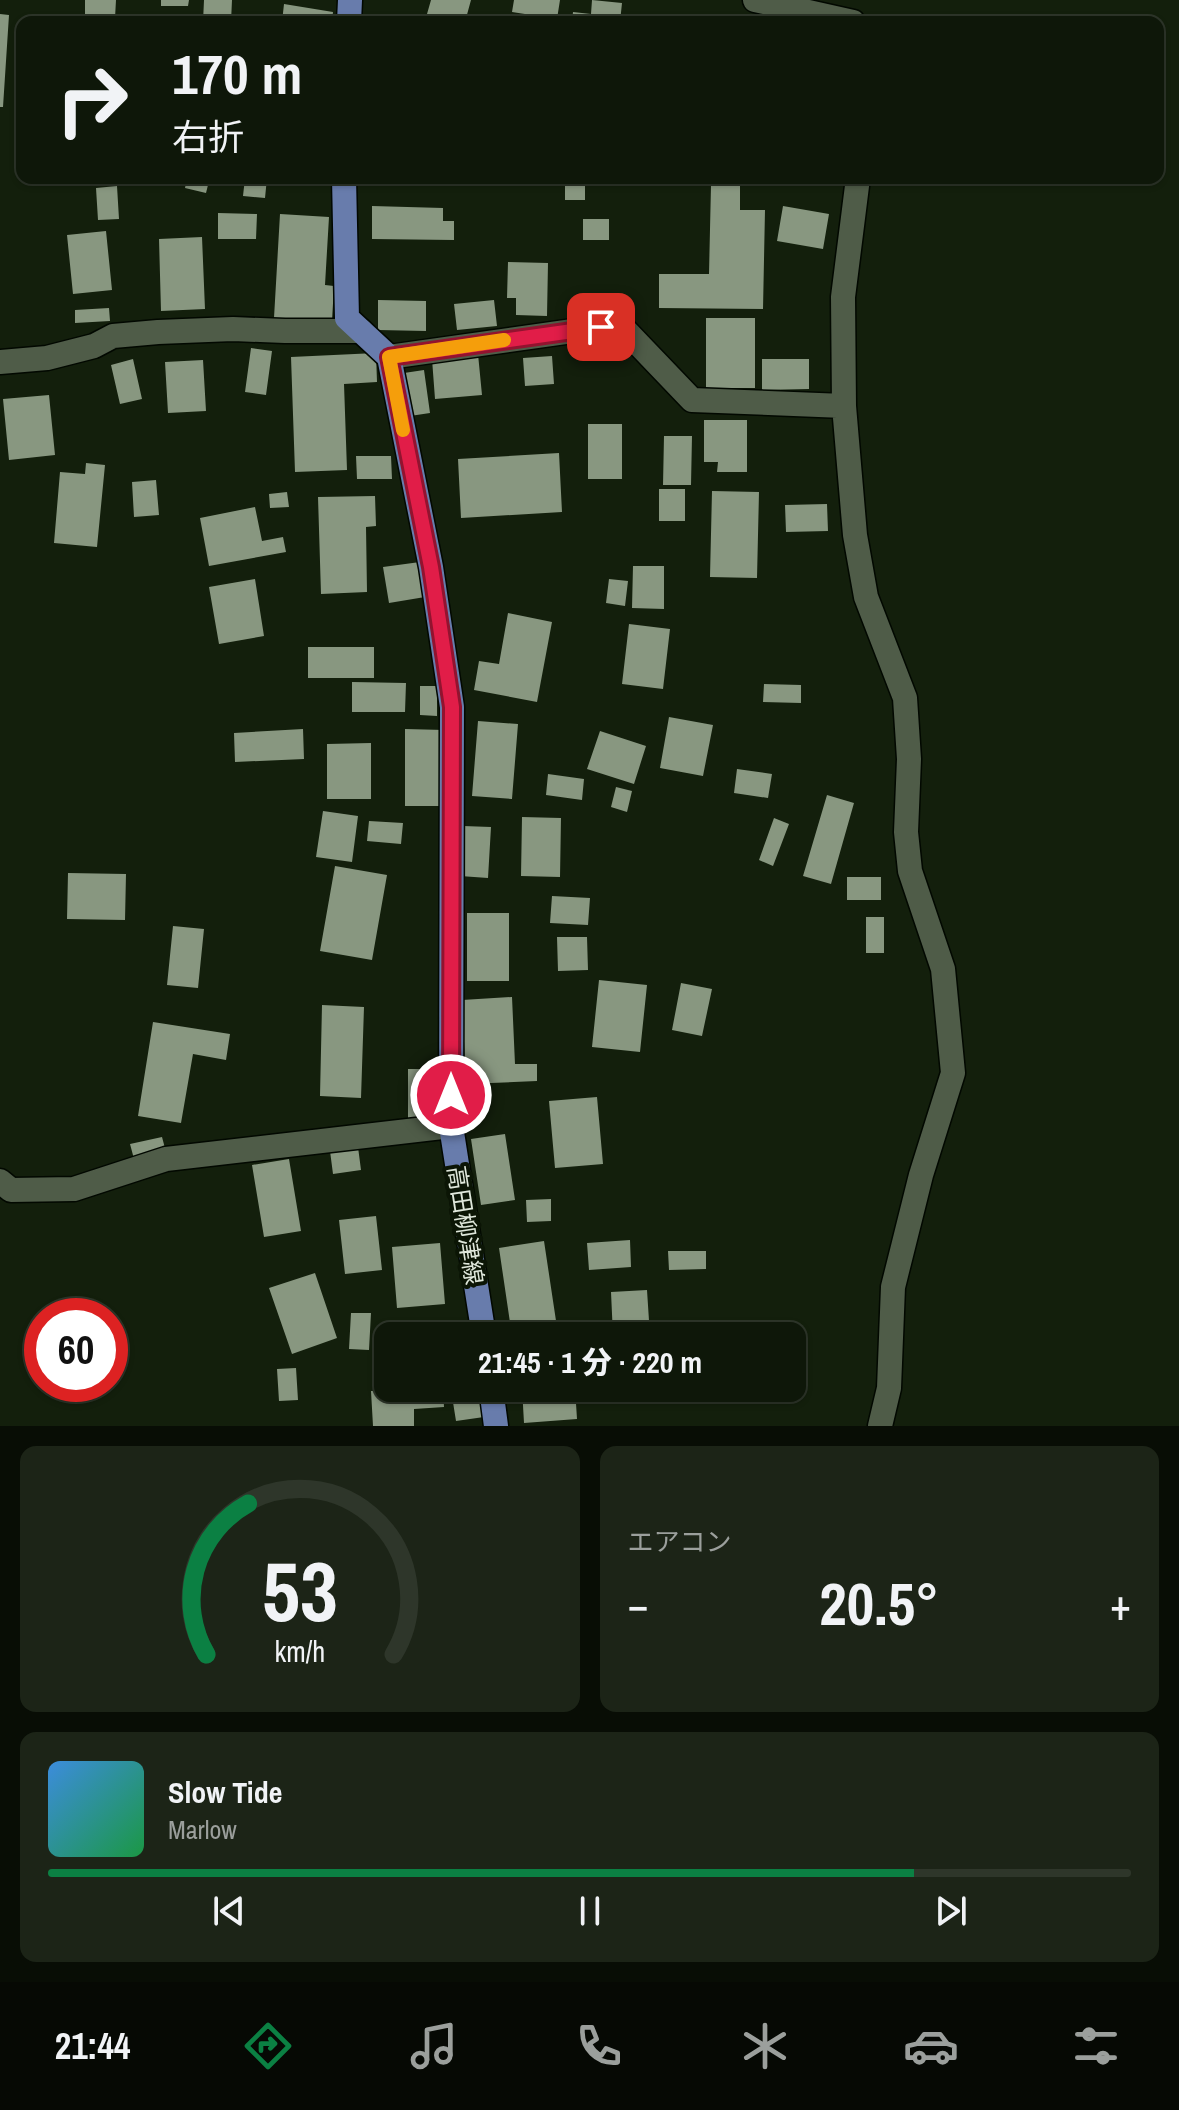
<!DOCTYPE html>
<html lang="ja">
<meta charset="utf-8">
<style>
body{margin:0;font-family:"Archivo Narrow","Noto Sans JP",sans-serif;background:#1c2417;color:#f1f3f6;height:100vh;display:flex;flex-direction:column;font-size:30px;white-space:nowrap}
*{box-sizing:border-box;margin:0}
p{font-size:26px;color:#9b9f9c}
.icon{flex:none;width:44px;height:44px;fill:none;stroke:currentColor;stroke-width:2;stroke-linecap:round;stroke-linejoin:round}
.map{position:relative;height:1426px;overflow:hidden}
.panel{display:flex;flex-direction:column;gap:20px;padding:20px;background:#080d05;flex:1}
.panel>*{flex:none}
.hud{position:absolute;left:16px;top:16px;width:1148px;height:168px;border-radius:16px;box-shadow:0 2px 6px #0004,0 0 0 2px #2e362a;background:#0e1709;color:#f1f3f6;overflow:hidden}
.speed{position:absolute;left:24px;top:1298px;display:flex;gap:16px;font-size:40px;font-weight:700;text-align:center}
.speed>*{display:grid;place-content:center;width:104px;height:104px;border-radius:50%;background:#0e1709;box-shadow:0 2px 6px #0004,0 0 0 2px #2e362a;line-height:1}
.speed .limit{border:12px solid #d22;background:#fff;color:#111}
.pin{position:absolute;display:grid;place-items:center;width:68px;height:68px;color:#fff;margin:-34px;border-radius:16px;box-shadow:0 4px 12px #0006}
.me{position:absolute;width:88px;margin:-44px;rotate:0deg;stroke-linejoin:round;filter:drop-shadow(0 0 6px #0008)}
.turn{display:flex;align-items:center;gap:28px;height:168px;padding:0 24px;font-size:36px}
.turn .icon{width:104px;height:104px;stroke-width:2.5}
.turn b{display:block;font-size:56px;line-height:68px}
.big{font-size:60px;font-weight:800;line-height:1.1}
.panel .tile{flex:1;display:flex;flex-direction:column;justify-content:center;gap:12px;min-width:0;padding:0 28px;border-radius:16px;background:#1c2417}
.panel .dial{align-items:center;gap:0}
.dial svg{height:208px;overflow:visible;fill:none;stroke:#2e362a;stroke-width:7;stroke-linecap:round;text-anchor:middle}
.dial text{fill:#f1f3f6;stroke:none}
.song{display:flex;align-items:center;gap:24px}
.cover{width:96px;height:96px;border-radius:12px;background:linear-gradient(135deg,hsl(210 70% 55%),hsl(140 70% 35%))}
.played{height:8px;border-radius:4px;background:linear-gradient(90deg,#0b8043 80%,#2e362a 80%)}
.keys{display:flex;justify-content:space-around;direction:ltr}
.heat{display:flex;justify-content:space-between;align-items:center;font-size:44px;direction:ltr}
.panel .tiles{flex:1;display:grid;gap:20px;grid-template-columns:1fr 1fr}
.tile:last-child{grid-column:span 2}
.trip{position:absolute;left:374px;top:1322px;width:432px;height:80px;border-radius:16px;background:#0e1709;box-shadow:0 2px 6px #0004,0 0 0 2px #2e362a;font-weight:800;line-height:80px;text-align:center}
.tabs{display:flex;height:128px;justify-content:space-around;align-items:center;background:#060904;color:#9b9f9c}
.tabs .icon{width:56px;height:56px}
.tabs .active{color:#0b8043}
.tabs b{font-size:36px;color:#f1f3f6}
.map>svg:first-child{display:block}
</style>
<div class="map">
<svg width="1179" height="1426" viewBox="0 0 1179 1426">
<rect width="100%" height="100%" fill="#131f0c"/>
<!-- building -->
<path fill="#889780" d="M85,0H116L115,18L85,16Z
M161,0H189L188,6H161Z
M204,0H232L231,22H203Z
M431,0H471L465,22L425,21Z
M514,0H560L557,19L512,12Z
M592,0L622,3L620,22H572L573,12L591,14Z
M284,4L333,12L332,22H282Z
M0,14L9,15L3,107H0Z
M187,178L209,181L206,193L185,188Z
M245,178H267L265,198L243,196Z
M565,185H585V200H565Z
M711,185H740V210H765L763,309L659,308V274H709Z
M117,186L119,219L98,220L96,188Z
M372,206L443,208V221H454V240L372,239Z
M783,206L829,214L823,249L777,241Z
M218,213L257,214L256,239H218Z
M280,214L329,217L325,285L334,286L332,321L274,318Z
M583,219H609V240H583Z
M106,231L112,290L73,294L67,235Z
M202,237L205,309L161,311L159,239Z
M508,262L548,263L547,316L516,315V298H507Z
M378,300L426,301V331L378,330Z
M494,300L497,326L457,330L454,304Z
M109,308L110,321L75,323V310Z
M706,318H755V388H706Z
M251,348L272,351L266,395L245,392Z
M376,353L377,382L344,384L347,470L295,472L291,357Z
M478,354L482,395L435,399L432,359Z
M552,356L554,384L525,386L523,358Z
M133,359L142,399L120,404L111,365Z
M762,359H809V389L762,390Z
M203,360L206,411L168,413L165,362Z
M424,370L430,413L410,416L404,373Z
M49,395L55,455L9,460L3,399Z
M704,420H747V472H717L718,462H704Z
M588,424H622V479H588Z
M664,436H692L691,485H663Z
M559,453L562,512L461,518L458,459Z
M356,456H391L392,479H357Z
M86,463L105,465L97,547L54,543L60,472L85,474Z
M156,480L159,515L134,517L132,482Z
M659,489H685V521H659Z
M712,491L759,492L757,578L710,577Z
M287,492L289,507L270,508L269,494Z
M375,496L376,526L366,527L367,592L321,594L318,497Z
M827,504L828,531L786,532L785,505Z
M255,507L262,541L283,537L286,552L209,566L200,518Z
M420,562L425,597L389,603L383,567Z
M633,566H664V609L632,608Z
M255,579L264,636L219,644L209,587Z
M609,579L628,581L625,606L606,603Z
M508,613L552,622L537,702L474,690L479,661L499,664Z
M629,624L670,629L663,689L622,684Z
M308,647H374V678H308Z
M352,682L406,683L405,712H352Z
M764,684L801,685V703L763,702Z
M420,686H437V716L420,715Z
M669,717L713,725L703,776L660,768Z
M478,721L518,724L512,799L472,796Z
M303,729L304,759L235,762L234,733Z
M405,729L444,730L443,806H405Z
M600,731L646,746L634,784L587,769Z
M371,743V799H327V744Z
M737,769L772,774L768,798L734,793Z
M548,774L584,779L582,800L546,795Z
M616,787L632,791L627,812L611,807Z
M827,795L854,803L831,884L803,876Z
M323,811L358,816L352,862L316,857Z
M522,817L561,818L560,877L521,876Z
M774,818L789,824L773,866L759,860Z
M369,821L403,823L401,844L367,841Z
M463,826L491,827L488,878L460,876Z
M335,866L387,875L372,960L320,951Z
M68,873L126,874L125,920L67,919Z
M847,877H881V900H847Z
M552,896L590,898L588,925L550,923Z
M467,913H509V981H467Z
M866,917H884V953H866Z
M173,926L204,929L198,988L167,985Z
M557,937H587L588,970L558,971Z
M599,980L647,985L640,1052L592,1047Z
M681,983L712,989L702,1036L672,1030Z
M512,997L515,1064H537V1081L466,1084L462,1000Z
M322,1005L364,1007L361,1098L320,1096Z
M153,1022L230,1034L226,1060L193,1054L181,1123L138,1116Z
M408,1069H439V1119H408Z
M597,1097L603,1164L555,1168L549,1101Z
M505,1134L515,1200L481,1205L471,1139Z
M162,1137L166,1152L134,1159L130,1144Z
M358,1147L361,1170L333,1174L330,1151Z
M289,1159L301,1231L264,1237L252,1165Z
M551,1199V1221L527,1222L526,1200Z
M376,1216L382,1270L345,1274L339,1220Z
M630,1240L631,1267L589,1270L587,1243Z
M544,1241L558,1334L545,1336H512L499,1248Z
M440,1243L445,1304L397,1308L392,1247Z
M668,1251H706V1269L669,1270Z
M315,1273L337,1338L292,1354L269,1288Z
M647,1290L650,1336H613L611,1292Z
M351,1313H371L369,1350L349,1349Z
M440,1327L441,1336H392V1330Z
M296,1368L298,1400L279,1401L277,1369Z
M394,1388H443L444,1407L414,1409V1426H373L371,1391L395,1390Z
M522,1388H575L577,1419L524,1423Z
M717,1388H753V1396L718,1399Z
M487,1391L491,1416L456,1421L452,1396Z"/>
<g fill="none" stroke-linecap="round" stroke-linejoin="round">
<!-- street casing -->
<g stroke="#020800" stroke-width="27">
<path id="street" d="M755,0L853,22
M858,178L843,297L844,406L855,535L866,597L905,698L909,759L906,832L910,871L943,969L953,1073L921,1175L893,1287L889,1388L880,1426
M389,357L601,327L625,330L692,400L844,406
M0,362L47,358L94,346L113,336L158,332L233,329L285,331H361
M0,1181L11,1190L74,1189L166,1159L451,1126"/>
</g>
<!-- primary casing -->
<g stroke="#020800" stroke-width="27">
<path id="primary" d="M349,22L350,0
M344,178L347,318L389,357L431,567L452,707L451,1126L484,1336
M491,1388L496,1426"/>
</g>
<!-- street -->
<use href="#street" stroke="#4f5c48" stroke-width="24"/>
<!-- primary -->
<use href="#primary" stroke="#687cac" stroke-width="24"/>
</g>
<g fill="none" stroke-linecap="round" stroke-linejoin="round">
<!-- route casing -->
<g stroke="#92132f" stroke-width="20">
<path id="route" d="M451,1095L452,707L431,567L389,357L601,327"/>
</g>
<!-- route -->
<use href="#route" stroke="#e11d48" stroke-width="14"/>
<!-- slow -->
<path stroke="#f59e0b" stroke-width="14" d="M403,430L389,357L504,340"/>
</g>
<g text-anchor="middle" dominant-baseline="central" stroke-width="8" stroke-linejoin="round" paint-order="stroke">
<!-- street labels -->
<g font-size="24" fill="#dfe7db" stroke="#0b1505">
<text transform="translate(466 1225) rotate(81)">高田柳津線</text>
</g>
</g>
</svg>
<div class="speed"><div class="limit">60</div></div>
<div class="pin" style="left:601px;top:327px;background:#d93025"><svg class="icon" aria-label="arrive" viewBox="0 0 24 24"><path d="M6 21V4h12l-3 4 3 4H6"/></svg></div>
<svg class="me" style="left:451px;top:1095px" viewBox="-20 -20 40 40"><circle r="17" fill="#e11d48" stroke="#fff" stroke-width="3"/><path d="M0-11L8 9 0 5-8 9z" fill="#fff"/></svg>
<div class="trip">21:45 · 1 分 · 220 m</div>
<div class="hud">
<div class="turn"><svg class="icon" aria-label="right" viewBox="0 0 24 24"><path d="M7 20v-9h11M14 6l5 5-5 5"/></svg><div><b>170 m</b>右折</div></div>
</div>
</div>
<section class="panel">
<div class="tiles">
<div class="tile dial"><svg viewBox="0 0 100 80">
<path d="M14 69A42 42 0 1 1 86 69"/>
<path d="M14 69A42 42 0 0 1 30 11" stroke="#0b8043"/>
<text x="50" y="56" font-size="32" font-weight="700">53</text>
<text x="50" y="72" font-size="11">km/h</text>
</svg></div>
<div class="tile"><p>エアコン</p>
<div class="heat"><a>−</a><b class="big">20.5°</b><a>+</a></div>
</div>
<div class="tile">
<div class="song"><i class="cover"></i><div><b>Slow Tide</b><p>Marlow</p></div></div>
<div class="played"></div>
<div class="keys"><svg class="icon" aria-label="previous" viewBox="0 0 24 24"><path d="M18 5L8 12l10 7zM5 5v14"/></svg><svg class="icon" aria-label="pause" viewBox="0 0 24 24"><path d="M8 5v14M16 5v14"/></svg><svg class="icon" aria-label="next" viewBox="0 0 24 24"><path d="M6 5l10 7-10 7zM19 5v14"/></svg></div>
</div>
</div>
</section>
<nav class="tabs">
<b>21:44</b>
<svg class="icon active" aria-label="directions" viewBox="0 0 24 24"><path d="M12 3l9 9-9 9-9-9zM9 14v-3h6M13 9l2 2-2 2"/></svg>
<svg class="icon" aria-label="music" viewBox="0 0 24 24"><path d="M9 18V5l10-2v13"/><circle cx="6" cy="18" r="3"/><circle cx="16" cy="16" r="3"/></svg>
<svg class="icon" aria-label="phone" viewBox="0 0 24 24"><path d="M5 4h4l2 5-3 2q2 4 5 5l2-3 5 2v4C11 20 4 13 5 4z"/></svg>
<svg class="icon" aria-label="climate" viewBox="0 0 24 24"><path d="M12 3v18M4 7l16 10M4 17L20 7"/></svg>
<svg class="icon" aria-label="car" viewBox="0 0 24 24"><path d="M5 17H2v-5l4-1 3-4h7l3 4 3 1v5h-3M9 17h6M6 11h13"/><circle cx="7" cy="17" r="2"/><circle cx="17" cy="17" r="2"/></svg>
<svg class="icon" aria-label="filters" viewBox="0 0 24 24"><path d="M4 7h16M4 17h16"/><circle cx="9" cy="7" r="2"/><circle cx="15" cy="17" r="2"/></svg>
</nav>
